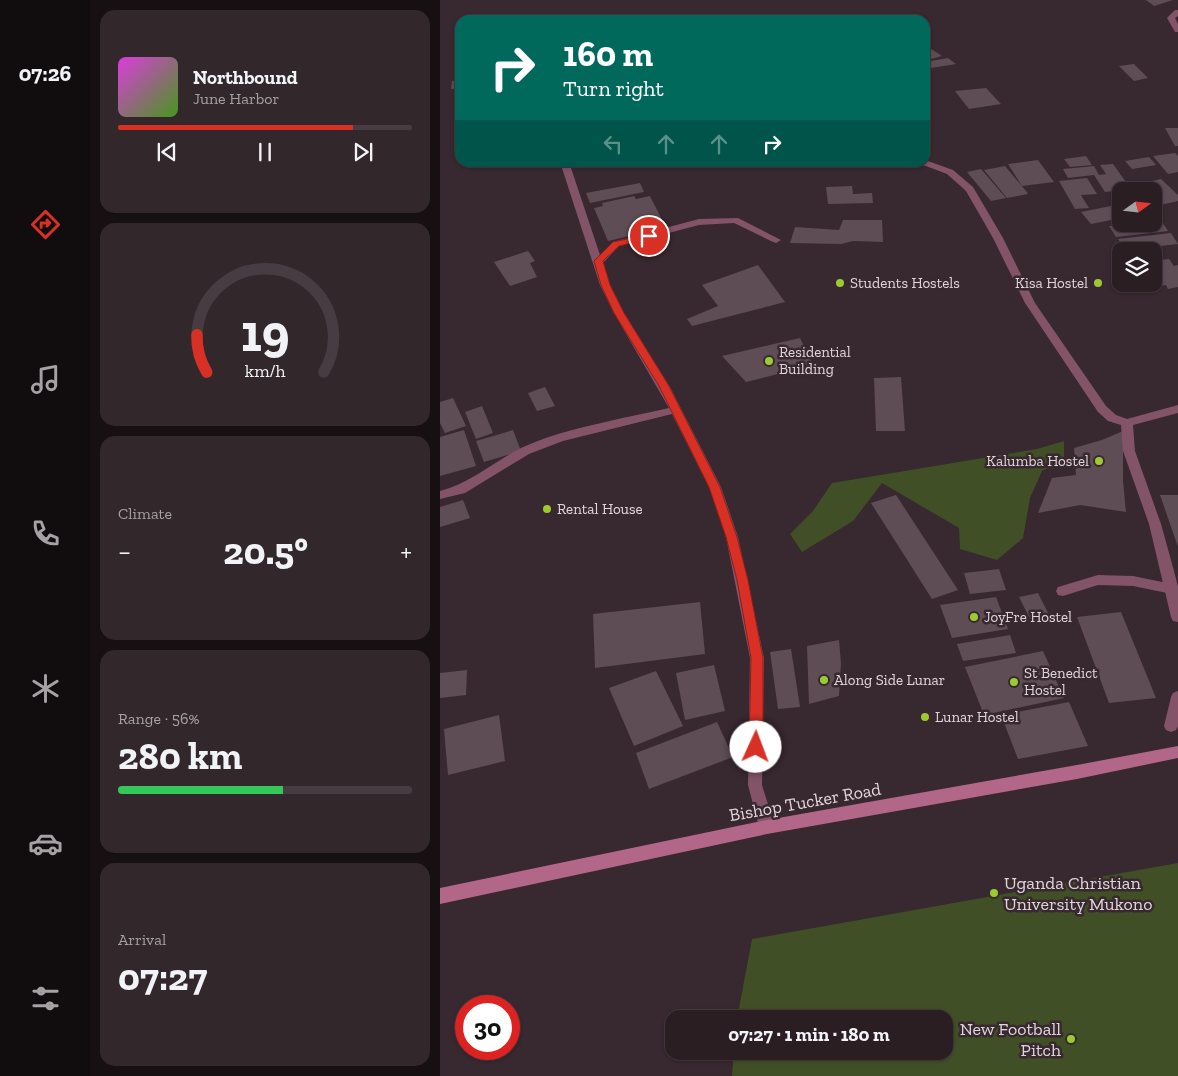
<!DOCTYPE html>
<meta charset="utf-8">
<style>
body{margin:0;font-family:"Zilla Slab",serif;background:#32272b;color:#f1f3f6;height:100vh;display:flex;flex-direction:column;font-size:19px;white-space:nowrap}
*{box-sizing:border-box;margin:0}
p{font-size:16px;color:#a5a2a6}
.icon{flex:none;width:28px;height:28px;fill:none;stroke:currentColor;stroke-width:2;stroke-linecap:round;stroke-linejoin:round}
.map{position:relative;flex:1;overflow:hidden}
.panel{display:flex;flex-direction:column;gap:10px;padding:10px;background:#171013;width:350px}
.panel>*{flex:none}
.hud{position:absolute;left:15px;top:15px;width:475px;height:152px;border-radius:15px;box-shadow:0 1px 4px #0004,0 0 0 1px #463c41;background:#00695c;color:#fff;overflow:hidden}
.needle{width:32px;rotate:75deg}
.controls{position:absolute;left:672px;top:182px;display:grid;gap:10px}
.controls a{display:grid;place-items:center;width:50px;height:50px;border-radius:10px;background:#2a1e23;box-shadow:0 1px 4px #0004,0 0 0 1px #463c41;font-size:25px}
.speed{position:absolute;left:15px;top:995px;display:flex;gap:10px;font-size:25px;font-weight:700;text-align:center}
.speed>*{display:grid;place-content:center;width:65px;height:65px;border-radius:50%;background:#2a1e23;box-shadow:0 1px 4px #0004,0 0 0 1px #463c41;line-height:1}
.speed .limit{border:8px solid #d22;background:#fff;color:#111}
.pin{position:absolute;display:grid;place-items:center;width:42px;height:42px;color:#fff;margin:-21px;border:2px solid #fff;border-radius:50%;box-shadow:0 1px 5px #0007}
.me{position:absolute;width:55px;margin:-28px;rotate:2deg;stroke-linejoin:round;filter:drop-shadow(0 0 4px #0008)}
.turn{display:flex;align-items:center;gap:18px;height:105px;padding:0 25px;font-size:22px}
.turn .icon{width:65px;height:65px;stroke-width:2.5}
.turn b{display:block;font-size:35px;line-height:42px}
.lanes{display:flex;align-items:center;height:48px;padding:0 25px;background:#0003;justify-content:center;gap:25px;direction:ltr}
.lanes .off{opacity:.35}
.big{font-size:38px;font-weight:700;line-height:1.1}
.panel .card{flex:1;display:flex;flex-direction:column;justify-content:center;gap:8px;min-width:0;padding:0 18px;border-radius:15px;background:#32272b}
.panel .dial{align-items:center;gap:0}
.dial svg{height:130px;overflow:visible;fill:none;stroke:#463c41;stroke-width:7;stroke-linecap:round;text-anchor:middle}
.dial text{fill:#f1f3f6;stroke:none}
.song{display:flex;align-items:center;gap:15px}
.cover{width:60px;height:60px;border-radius:8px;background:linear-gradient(135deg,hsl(300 70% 55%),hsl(100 70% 35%))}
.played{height:5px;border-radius:2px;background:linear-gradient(90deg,#d93025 80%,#463c41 80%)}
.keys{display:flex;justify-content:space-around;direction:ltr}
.heat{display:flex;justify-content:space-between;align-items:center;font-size:28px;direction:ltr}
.charge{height:8px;border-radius:4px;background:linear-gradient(90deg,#34c759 56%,#463c41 0)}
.trip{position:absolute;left:225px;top:1010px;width:288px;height:50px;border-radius:15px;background:#2a1e23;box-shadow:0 1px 4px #0004,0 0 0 1px #463c41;font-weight:700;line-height:50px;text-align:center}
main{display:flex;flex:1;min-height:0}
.tabs{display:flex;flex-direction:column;width:90px;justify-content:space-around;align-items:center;background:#110c0e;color:#a5a2a6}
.tabs .icon{width:35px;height:35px}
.tabs .current{color:#d93025}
.tabs b{font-size:22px;color:#f1f3f6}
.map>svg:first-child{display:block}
</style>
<main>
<nav class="tabs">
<b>07:26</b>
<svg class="icon current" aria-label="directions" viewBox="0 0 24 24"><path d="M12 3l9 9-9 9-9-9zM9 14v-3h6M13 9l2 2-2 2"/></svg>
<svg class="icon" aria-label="music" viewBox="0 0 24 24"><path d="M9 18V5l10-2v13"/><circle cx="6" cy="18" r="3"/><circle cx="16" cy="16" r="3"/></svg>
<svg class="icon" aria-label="phone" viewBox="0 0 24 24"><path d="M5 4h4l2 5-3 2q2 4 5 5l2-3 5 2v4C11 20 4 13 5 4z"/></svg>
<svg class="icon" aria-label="climate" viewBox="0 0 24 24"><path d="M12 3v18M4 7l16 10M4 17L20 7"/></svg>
<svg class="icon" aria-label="car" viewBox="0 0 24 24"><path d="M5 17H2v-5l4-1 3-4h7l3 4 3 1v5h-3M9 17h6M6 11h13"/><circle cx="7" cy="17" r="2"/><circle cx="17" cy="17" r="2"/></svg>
<svg class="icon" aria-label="filters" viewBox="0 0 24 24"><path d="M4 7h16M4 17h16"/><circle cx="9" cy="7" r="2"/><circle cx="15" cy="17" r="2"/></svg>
</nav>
<section class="panel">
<div class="card">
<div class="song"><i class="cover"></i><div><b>Northbound</b><p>June Harbor</p></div></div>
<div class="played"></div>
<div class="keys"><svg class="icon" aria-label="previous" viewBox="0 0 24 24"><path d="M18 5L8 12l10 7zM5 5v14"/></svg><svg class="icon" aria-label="pause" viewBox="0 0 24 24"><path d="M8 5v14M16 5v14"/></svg><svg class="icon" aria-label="next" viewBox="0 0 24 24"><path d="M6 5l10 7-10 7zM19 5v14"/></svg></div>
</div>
<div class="card dial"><svg viewBox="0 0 100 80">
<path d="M14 69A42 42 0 1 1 86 69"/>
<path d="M14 69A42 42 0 0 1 8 46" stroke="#d93025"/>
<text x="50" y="56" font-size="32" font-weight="700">19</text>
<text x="50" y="72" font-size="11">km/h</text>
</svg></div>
<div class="card"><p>Climate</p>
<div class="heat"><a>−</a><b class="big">20.5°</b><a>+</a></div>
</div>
<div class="card"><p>Range · 56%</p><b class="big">280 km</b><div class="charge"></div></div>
<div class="card"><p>Arrival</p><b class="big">07:27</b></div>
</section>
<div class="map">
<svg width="738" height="1076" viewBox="0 0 738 1076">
<rect width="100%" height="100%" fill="#38282f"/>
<!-- green -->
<path fill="#404f26" d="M624,441V459L602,471L590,498L583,538L557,560L520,549L519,528L442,483L413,521L362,552L350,534L373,511L392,483L597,449Z
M738,863V1076H292L294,1051H504V1019H297L312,939Z"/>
<!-- building -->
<path fill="#5e4d54" d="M706,0H733L714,6Z
M485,45L502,56L491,59L485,56Z
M508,58L516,64L485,69V62Z
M694,64L708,78L694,81L679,66Z
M20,80V88L11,89L12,81Z
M546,88L561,104L529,109L515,91Z
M725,128H738V146H735Z
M735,153L738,156V172L728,174L713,156Z
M646,156L652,165L630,167L624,159Z
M709,157L716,165L692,169L685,161Z
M598,160L614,182L582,186L568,164Z
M673,164L691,189L665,192L654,175L628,178L623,169L654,166L659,175L666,174L660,165Z
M565,166L586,191L588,194L567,198L544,170Z
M541,169L566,198L551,201L527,172Z
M647,178L657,194L641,195L649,208L635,209L619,181Z
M721,179L738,195V201L720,205L714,199V191H706L698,184Z
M200,183L204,192L150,203L146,193Z
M412,186L413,194L432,193L433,203L388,204L386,187Z
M194,196L196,199L210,196L225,226L201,231L202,233L168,241L154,208L163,206L162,203Z
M681,204V218L651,224L641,212Z
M403,220H442L443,242L413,241L401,244L350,243L355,227L399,230Z
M721,220L728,231L676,237L669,226L714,224V221Z
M731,233L738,244L685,250L678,239Z
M88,251L95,261L90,263L97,277L70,286L54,262Z
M729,259L734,266L738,265V287L728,289L726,285L701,289L697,284H714V261Z
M318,265L345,302L252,326L247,319L278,306L262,285Z
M360,338L373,365L306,382L282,356Z
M461,377L465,431H436L434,378Z
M105,387L115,406L97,411L88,393Z
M13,398L26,426L5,433L0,423V402Z
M42,406L53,433L36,439L25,412Z
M24,430L36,466L0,476V437Z
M73,430L81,451L44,462L36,441Z
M683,431V481L686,512L640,505L598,513L612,478L636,475L634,448L662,440Z
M456,495L518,590L492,599L431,503Z
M720,495H738V547Z
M23,500L30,518L0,527V507Z
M559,569L566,590L530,594L524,573Z
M598,593L611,619L592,623L579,597Z
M556,597L568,629L512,638L500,605Z
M260,602L265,654L155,668L153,614Z
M681,612L716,698L669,703L637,617Z
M570,635L576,653L523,661L517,644Z
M399,640L401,663L399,696L369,704L367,646Z
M351,649L360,707L338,709L330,652Z
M603,651L624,698L544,715L525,667Z
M274,665L285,711L245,720L236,673Z
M27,670L26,695L0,698V673Z
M216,671L243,726L194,746L169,688Z
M629,702L648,746L578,759L561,715Z
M59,715L65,761L8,775L4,729Z
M277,722L293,757L209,789L196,753Z"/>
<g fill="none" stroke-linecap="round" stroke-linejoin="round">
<!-- lane -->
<path fill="#835368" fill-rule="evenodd" d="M658,575L693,576L732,584L737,585L738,590L732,594L693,586L658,585L623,596L618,595L616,591L618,587Z
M738,691V726L736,730L731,732L726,730L724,726L731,697L733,693Z"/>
<!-- street -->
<path fill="#835368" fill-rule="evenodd" d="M735,10H738V16L735,18L738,24V32H735L727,18Z
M485,160L513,170L533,187L563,238L595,303L666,406L676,415L687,419L738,405V413L693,425L695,451L721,524L734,571L738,587V622L733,621L731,617L709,524L683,451L681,425L668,421L658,412L585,303L553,238L526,191L507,174L486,166L467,162H485Z
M120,162H129L160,255L173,242L259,219L298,218L341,240L336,243L333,242L294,223L259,225L179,246L163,263L170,285L184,313L230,387L281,487L298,537L324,658L322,785L335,827L332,832L327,834L322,832L319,827L308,785L310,658L286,537L269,487L232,414L123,441L89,454L25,493L0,499V491C31,483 53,462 81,448C124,428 182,419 229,408L174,313L160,285Z
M345,162H414L410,165L352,168Z"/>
<!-- secondary -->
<path fill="#b26789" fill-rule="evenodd" d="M738,746V758L637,779L327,834L0,904V888L327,820L637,765Z"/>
</g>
<!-- route -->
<path fill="#d93025" stroke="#8d1f18" d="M209,234L213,236L212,238L179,246L163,261L170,285L184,313L229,386L280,487L297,537L308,580L323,658V747L321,751L316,753L311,751L309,747L311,658L297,580L286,537L269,487L219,386L174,313L161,285L154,261L173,242Z"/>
<!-- markers -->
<g fill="#9cca31" stroke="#38282f" stroke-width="2">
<circle cx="400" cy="283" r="5"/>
<circle cx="658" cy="283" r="5"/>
<circle cx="329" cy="361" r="5"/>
<circle cx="659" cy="461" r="5"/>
<circle cx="107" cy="509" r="5"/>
<circle cx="534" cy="617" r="5"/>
<circle cx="384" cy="680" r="5"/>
<circle cx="574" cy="682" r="5"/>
<circle cx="485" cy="717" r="5"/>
<circle cx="554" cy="893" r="5"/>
<circle cx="631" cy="1039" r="5"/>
</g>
<g text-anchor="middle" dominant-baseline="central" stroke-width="5" stroke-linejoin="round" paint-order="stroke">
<!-- poi labels -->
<g font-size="15" fill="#e0d6da" stroke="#38282f" text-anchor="start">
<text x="410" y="283">Students Hostels</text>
<text x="648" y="283" text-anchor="end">Kisa Hostel</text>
<text x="339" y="352">Residential<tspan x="339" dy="17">Building</tspan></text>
<text x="649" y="461" text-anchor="end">Kalumba Hostel</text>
<text x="117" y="509">Rental House</text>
<text x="544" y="617">JoyFre Hostel</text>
<text x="584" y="673">St Benedict<tspan x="584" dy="17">Hostel</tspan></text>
<text x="394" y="680">Along Side Lunar</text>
<text x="495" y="717">Lunar Hostel</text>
</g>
<!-- near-street labels -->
<g font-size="18" fill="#e0d6da" stroke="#38282f">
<text transform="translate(365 802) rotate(-10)">Bishop Tucker Road</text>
</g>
<!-- near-poi labels -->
<g font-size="18" fill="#e0d6da" stroke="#38282f" text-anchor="start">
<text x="564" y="883">Uganda Christian<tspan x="564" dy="21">University Mukono</tspan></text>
<text x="621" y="1029" text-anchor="end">New Football<tspan x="621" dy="21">Pitch</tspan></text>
</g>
</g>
</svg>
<div class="controls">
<a><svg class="needle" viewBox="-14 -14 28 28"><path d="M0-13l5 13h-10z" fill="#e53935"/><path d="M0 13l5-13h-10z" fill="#a5a2a6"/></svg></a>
<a><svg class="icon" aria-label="layers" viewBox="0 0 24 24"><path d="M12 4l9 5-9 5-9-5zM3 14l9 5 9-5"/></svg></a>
</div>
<div class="speed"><div class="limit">30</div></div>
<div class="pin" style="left:209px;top:236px;background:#d93025"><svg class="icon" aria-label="arrive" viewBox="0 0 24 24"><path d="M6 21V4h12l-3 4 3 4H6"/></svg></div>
<svg class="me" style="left:316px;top:747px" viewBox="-20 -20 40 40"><circle r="19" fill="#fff"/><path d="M0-13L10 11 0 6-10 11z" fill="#d93025"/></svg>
<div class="trip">07:27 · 1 min · 180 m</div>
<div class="hud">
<div class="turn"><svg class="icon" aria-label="right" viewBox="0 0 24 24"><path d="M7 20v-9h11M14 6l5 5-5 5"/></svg><div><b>160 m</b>Turn right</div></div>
<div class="lanes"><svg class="icon off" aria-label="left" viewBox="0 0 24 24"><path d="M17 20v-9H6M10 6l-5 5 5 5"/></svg><svg class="icon off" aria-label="ahead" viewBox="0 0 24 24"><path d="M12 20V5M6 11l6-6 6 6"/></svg><svg class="icon off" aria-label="ahead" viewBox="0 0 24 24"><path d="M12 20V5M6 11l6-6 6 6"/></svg><svg class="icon" aria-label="right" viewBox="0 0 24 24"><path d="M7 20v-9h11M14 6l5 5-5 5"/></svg></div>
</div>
</div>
</main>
